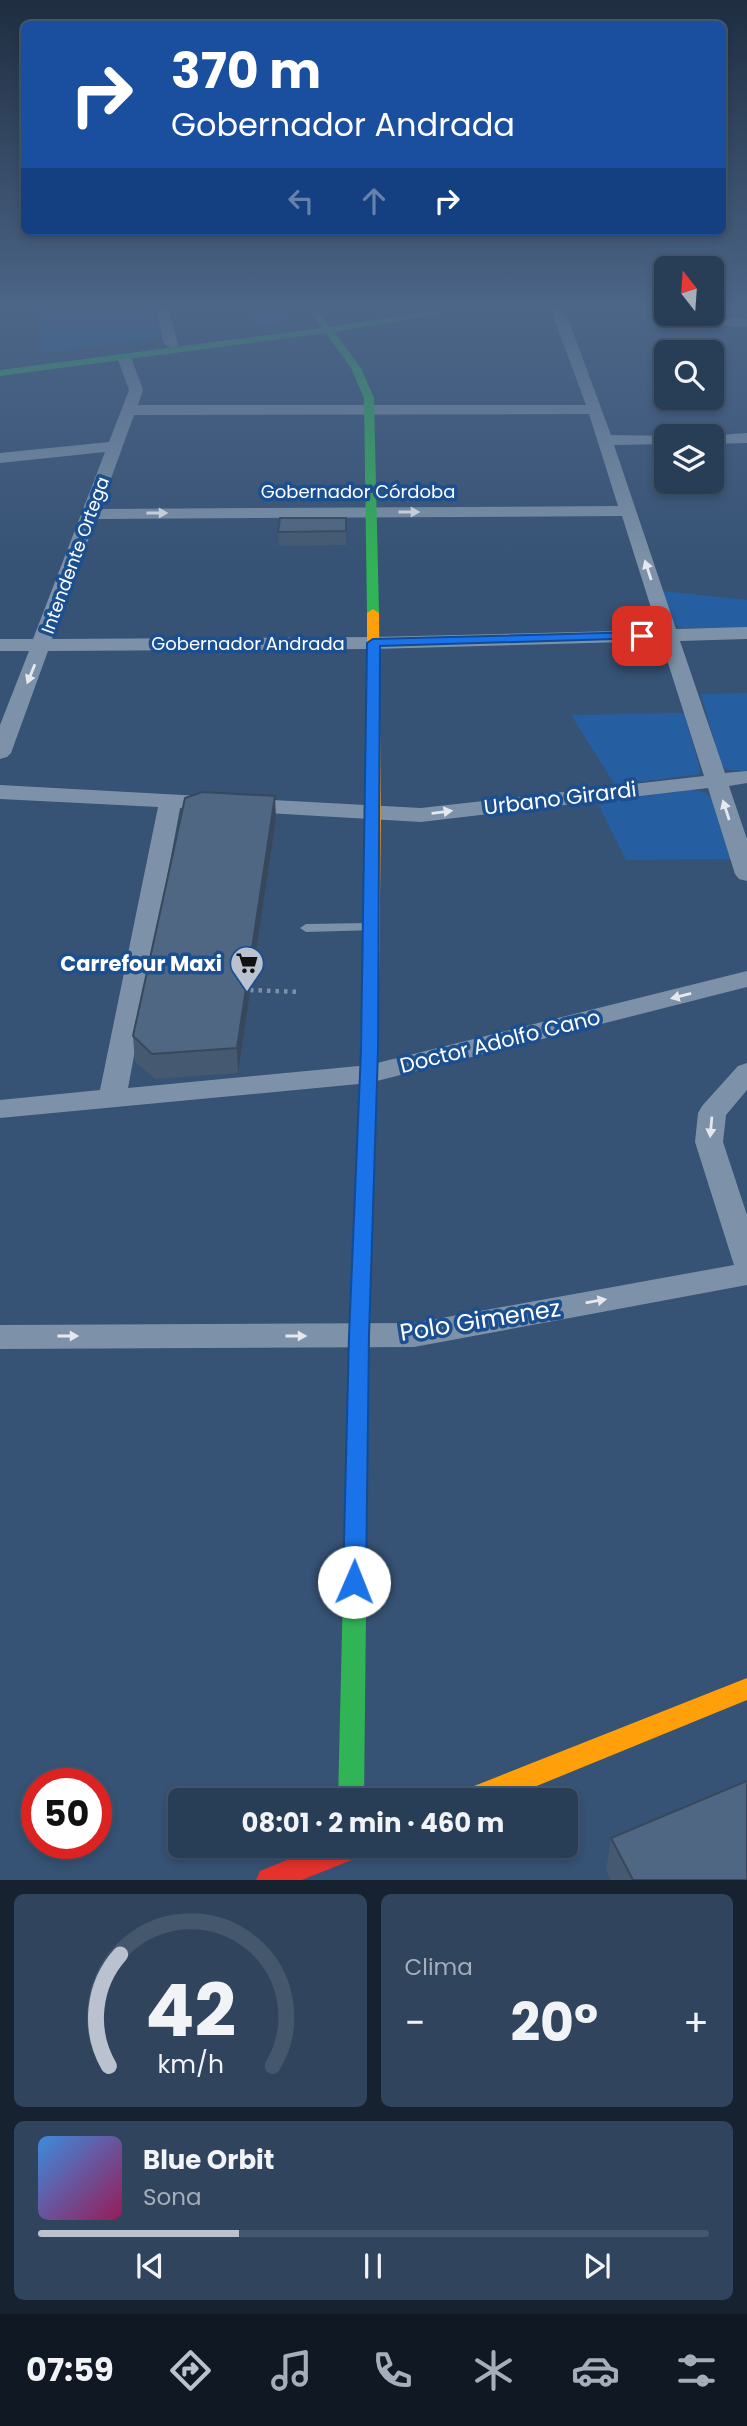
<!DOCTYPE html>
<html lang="es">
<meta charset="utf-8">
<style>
body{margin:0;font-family:Poppins,sans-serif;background:#30455d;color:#f1f3f6;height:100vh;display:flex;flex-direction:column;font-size:26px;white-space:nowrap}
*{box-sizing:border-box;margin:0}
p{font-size:23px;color:#a5aeba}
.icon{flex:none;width:38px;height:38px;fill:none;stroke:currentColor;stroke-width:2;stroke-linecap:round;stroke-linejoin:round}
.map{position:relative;height:1880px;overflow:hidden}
.drawer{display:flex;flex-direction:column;gap:14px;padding:14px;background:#162230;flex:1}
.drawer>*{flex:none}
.top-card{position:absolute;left:21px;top:21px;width:705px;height:214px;border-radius:10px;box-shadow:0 4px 10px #0003,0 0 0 2px #44576d;background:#1a4fa0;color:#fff;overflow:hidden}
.needle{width:46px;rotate:343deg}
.controls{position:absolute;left:654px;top:256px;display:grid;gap:14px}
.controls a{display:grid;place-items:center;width:70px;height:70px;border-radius:10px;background:#283e57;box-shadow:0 4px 10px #0003,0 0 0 2px #44576d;font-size:35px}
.speed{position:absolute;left:21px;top:1768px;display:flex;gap:14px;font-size:35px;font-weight:700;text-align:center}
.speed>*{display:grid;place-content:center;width:91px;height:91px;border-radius:50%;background:#283e57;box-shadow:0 4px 10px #0003,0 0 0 2px #44576d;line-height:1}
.speed .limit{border:10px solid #d22;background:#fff;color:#111}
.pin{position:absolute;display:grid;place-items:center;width:60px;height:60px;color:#fff;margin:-30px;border-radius:14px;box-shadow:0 4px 10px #0006}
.me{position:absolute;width:77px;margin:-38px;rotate:1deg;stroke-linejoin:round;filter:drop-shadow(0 0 5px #0008)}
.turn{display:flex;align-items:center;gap:24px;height:147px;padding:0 35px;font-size:32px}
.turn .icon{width:91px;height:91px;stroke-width:2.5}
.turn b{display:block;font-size:49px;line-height:60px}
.lanes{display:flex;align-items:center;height:66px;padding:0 35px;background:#0003;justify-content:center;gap:35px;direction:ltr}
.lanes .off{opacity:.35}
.big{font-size:52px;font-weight:700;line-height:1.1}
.drawer .card{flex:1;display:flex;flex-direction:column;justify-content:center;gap:10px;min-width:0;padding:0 24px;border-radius:10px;background:#30455d}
.drawer .dial{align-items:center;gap:0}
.dial svg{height:182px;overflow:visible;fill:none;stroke:#44576d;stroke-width:7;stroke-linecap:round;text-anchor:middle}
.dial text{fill:#f1f3f6;stroke:none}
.song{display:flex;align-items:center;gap:21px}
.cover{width:84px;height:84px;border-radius:10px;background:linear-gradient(135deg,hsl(210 70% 55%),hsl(330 70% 35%))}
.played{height:7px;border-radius:4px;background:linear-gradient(90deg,#b9c2ce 30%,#44576d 30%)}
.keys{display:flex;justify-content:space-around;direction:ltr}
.heat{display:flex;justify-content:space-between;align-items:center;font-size:38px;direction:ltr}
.drawer .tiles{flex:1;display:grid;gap:14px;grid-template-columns:1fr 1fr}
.card:last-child{grid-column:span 2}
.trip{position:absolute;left:168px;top:1788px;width:410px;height:70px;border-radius:10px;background:#283e57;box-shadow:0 4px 10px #0003,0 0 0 2px #44576d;font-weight:700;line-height:70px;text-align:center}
.menu{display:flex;height:112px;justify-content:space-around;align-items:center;background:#101923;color:#a5aeba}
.menu .icon{width:49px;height:49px}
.menu .selected{color:#b9c2ce}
.menu b{font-size:32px;color:#f1f3f6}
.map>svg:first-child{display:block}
</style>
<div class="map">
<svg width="747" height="1880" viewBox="0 0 747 1880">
<rect width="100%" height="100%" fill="#365274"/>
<!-- green -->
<path fill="#265fa1" d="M37,305H150L159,336L155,339L42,353Z
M248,305H296L298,312L280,323L255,326Z
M663,591L747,600V628H681L674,624Z
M747,693V771L728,770L721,765L701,694Z
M684,713L700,769L699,774L615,785L571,715Z
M691,790L705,792L712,799L731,859L626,860L597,802Z"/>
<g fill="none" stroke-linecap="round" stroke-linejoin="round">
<!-- path -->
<path stroke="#7d92a8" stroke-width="4.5" stroke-dasharray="3.5 5" stroke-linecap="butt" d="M250,990L300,992"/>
<!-- lane -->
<path fill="#7d92a8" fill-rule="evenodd" d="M371,923L375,924L377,927L375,930L306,932L300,928L306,924Z"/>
<!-- street -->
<path fill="#7d92a8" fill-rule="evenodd" d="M155,305H168L178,344L176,347L171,348L164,344Z
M549,305H563L611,435L673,436H667V444L614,445L676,629L747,627V639L680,641L725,773L747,771V783L729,786L747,839V881L739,879L735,874L708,788L421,822L180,808L128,1088L369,1065L747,971V987L369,1083L0,1118V1100L100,1090L158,807L0,799V785L421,808L704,776L661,641L373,649L48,651L11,753L7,757L0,759V725L29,651H0V639H33L105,452L0,463V453L109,442L129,390L117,357L119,354H129L131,357L143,390L138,405H586ZM589,414L618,506L100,509L134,415ZM622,516L658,630L373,637L52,639L96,519Z
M720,318L747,319V327L715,325L713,322Z
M747,433V443L712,444V436H706Z
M747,1063V1090L726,1115L723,1142L747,1215V1285L414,1347L0,1349V1325L414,1323L734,1265L695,1142L698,1113L702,1106L738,1066Z"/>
<!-- fast -->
<path fill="#30b455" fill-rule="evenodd" d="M306,305H314L330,327L470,305H487L334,332L361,368L374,398L379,613L373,617L367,613L364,398L351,368L326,333L0,376V370L322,328Z
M369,1059L378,1065L369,1336L364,1801H338L349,1336L360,1065Z"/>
<!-- slow -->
<path fill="#ff9f0a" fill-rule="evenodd" d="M373,609L379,613L381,813L378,1065L369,1071L360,1065L367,813V613Z
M747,1678V1700L500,1801H455L459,1792Z"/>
<!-- jam -->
<path fill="#e5322d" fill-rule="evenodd" d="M321,1846H368L364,1855L302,1880H256L260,1871Z"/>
</g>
<!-- wall -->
<path fill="#455971" d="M346,518V545L279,546L278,532Z
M276,819L238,1073L155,1079L135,1062L133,1036Z
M611,1838L747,1880H611L606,1870Z"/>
<!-- shaded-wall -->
<path fill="#38485c" d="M275,796L276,819L238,1073L237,1048Z"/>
<!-- building -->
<path fill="#506783" stroke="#38485c" stroke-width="2" d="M280,518H346V531L278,532Z
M202,792L275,796L237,1048L152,1054L133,1036L185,798Z
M747,1781V1880H633L611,1838Z"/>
<!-- one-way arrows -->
<defs><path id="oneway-solid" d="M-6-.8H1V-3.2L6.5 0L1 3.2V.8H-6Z" transform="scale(1.75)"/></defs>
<g fill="#e5e9ee">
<use href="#oneway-solid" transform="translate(409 512)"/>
<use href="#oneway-solid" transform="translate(157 513)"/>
<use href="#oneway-solid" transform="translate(648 570) rotate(-108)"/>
<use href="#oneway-solid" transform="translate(31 674) rotate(112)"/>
<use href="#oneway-solid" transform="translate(726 810) rotate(-108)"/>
<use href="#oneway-solid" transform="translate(442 812) rotate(-7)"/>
<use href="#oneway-solid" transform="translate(681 996) rotate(166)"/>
<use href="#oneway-solid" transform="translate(711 1127) rotate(95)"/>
<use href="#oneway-solid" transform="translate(596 1301) rotate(-10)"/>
<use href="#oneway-solid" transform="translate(68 1336)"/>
<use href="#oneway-solid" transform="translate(296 1336)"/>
</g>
<!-- sky -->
<linearGradient id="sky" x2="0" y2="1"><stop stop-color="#1e2d40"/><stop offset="0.54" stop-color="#4c6688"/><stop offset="1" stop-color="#4c6688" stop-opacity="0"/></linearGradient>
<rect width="747" height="568" fill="url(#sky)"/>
<!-- route -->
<path fill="#1a73e8" stroke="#114b97" stroke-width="2" d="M642,632L648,636L647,638L380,646L378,1050L369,1336L366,1582L363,1589L354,1592L346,1589L343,1582L349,1336L361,1050L367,643L373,639Z"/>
<!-- icons -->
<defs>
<g id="supermarket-pin" transform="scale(1.75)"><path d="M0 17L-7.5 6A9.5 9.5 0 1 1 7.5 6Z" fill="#b9c2ce" stroke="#1b4f8f"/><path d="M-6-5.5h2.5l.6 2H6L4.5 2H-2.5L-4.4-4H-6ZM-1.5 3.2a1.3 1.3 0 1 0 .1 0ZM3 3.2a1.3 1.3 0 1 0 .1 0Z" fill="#111"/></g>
</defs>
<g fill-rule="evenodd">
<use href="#supermarket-pin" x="247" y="963"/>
</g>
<g text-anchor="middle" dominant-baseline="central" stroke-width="7" stroke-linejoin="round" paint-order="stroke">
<!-- far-street labels -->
<g font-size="18" fill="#fff" stroke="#1b4f8f">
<text x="358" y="491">Gobernador Córdoba</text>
<text transform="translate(75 555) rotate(-70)">Intendente Ortega</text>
<text x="248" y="643">Gobernador Andrada</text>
</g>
<!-- street labels -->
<g font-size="21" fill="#fff" stroke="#1b4f8f">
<text transform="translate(560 798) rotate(-7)">Urbano Girardi</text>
<text transform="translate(500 1041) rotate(-14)">Doctor Adolfo Cano</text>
</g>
<!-- poi labels -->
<g font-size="21" font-weight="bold" fill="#fff" stroke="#1b4f8f" text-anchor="end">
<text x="222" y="963">Carrefour Maxi</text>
</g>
<!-- near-street labels -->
<g font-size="24" fill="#fff" stroke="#1b4f8f">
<text transform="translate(480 1320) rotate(-9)">Polo Gimenez</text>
</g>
</g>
</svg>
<div class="controls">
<a><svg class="needle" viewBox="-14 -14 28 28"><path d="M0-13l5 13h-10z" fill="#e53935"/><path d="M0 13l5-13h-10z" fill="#a5aeba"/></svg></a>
<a><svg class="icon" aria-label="search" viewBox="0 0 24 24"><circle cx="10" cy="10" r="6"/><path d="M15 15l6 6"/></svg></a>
<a><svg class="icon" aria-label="layers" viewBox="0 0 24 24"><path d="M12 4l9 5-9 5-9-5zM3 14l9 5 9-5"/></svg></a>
</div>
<div class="speed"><div class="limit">50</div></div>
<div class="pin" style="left:642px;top:636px;background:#d93025"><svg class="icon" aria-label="arrive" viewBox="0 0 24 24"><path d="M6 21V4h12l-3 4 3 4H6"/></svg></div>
<svg class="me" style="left:354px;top:1582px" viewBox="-20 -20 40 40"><circle r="19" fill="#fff"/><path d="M0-13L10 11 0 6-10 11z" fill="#1a73e8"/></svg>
<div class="trip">08:01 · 2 min · 460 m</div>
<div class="top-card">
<div class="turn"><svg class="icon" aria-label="right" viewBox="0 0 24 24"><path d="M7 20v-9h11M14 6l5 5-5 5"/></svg><div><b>370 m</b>Gobernador Andrada</div></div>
<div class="lanes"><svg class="icon off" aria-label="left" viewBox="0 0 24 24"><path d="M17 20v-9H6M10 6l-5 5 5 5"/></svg><svg class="icon off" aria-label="ahead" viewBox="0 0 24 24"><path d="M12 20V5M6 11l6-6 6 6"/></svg><svg class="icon" aria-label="right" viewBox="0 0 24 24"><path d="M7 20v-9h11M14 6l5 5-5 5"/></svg></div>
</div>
</div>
<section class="drawer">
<div class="tiles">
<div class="card dial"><svg viewBox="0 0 100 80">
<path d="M14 69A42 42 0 1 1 86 69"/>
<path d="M14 69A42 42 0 0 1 19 20" stroke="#b9c2ce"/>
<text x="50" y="56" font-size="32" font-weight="700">42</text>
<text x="50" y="72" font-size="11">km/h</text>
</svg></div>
<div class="card"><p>Clima</p>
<div class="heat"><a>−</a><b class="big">20°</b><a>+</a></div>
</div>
<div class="card">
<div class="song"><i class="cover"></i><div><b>Blue Orbit</b><p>Sona</p></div></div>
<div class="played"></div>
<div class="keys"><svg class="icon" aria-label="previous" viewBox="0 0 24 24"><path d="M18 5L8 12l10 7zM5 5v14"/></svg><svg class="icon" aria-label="pause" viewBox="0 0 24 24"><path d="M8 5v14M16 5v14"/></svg><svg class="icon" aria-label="next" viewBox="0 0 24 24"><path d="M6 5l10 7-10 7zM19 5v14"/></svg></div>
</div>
</div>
</section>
<nav class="menu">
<b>07:59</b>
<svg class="icon selected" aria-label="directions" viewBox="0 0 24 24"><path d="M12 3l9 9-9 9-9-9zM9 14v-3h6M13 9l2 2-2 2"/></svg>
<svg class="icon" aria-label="music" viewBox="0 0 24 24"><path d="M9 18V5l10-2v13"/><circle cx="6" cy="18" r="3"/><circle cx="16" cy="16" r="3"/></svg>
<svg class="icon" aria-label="phone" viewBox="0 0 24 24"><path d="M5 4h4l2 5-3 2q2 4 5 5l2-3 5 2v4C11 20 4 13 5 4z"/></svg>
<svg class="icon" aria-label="climate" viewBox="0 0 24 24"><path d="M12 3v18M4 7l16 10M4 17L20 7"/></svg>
<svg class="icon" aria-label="car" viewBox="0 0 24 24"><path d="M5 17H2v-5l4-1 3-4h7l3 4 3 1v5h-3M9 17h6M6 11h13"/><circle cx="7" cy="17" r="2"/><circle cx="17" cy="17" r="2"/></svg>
<svg class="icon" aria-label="filters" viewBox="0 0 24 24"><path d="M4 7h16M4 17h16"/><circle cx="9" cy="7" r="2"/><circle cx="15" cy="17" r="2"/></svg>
</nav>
